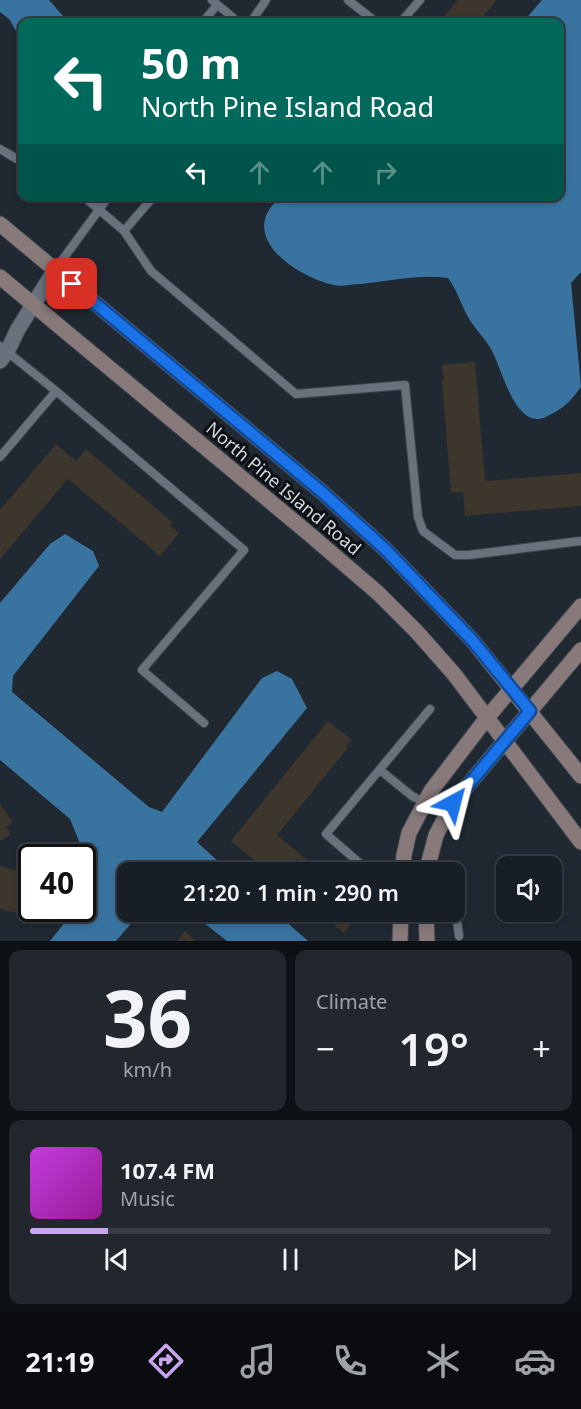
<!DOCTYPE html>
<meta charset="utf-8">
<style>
body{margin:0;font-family:"Noto Sans",sans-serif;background:#21272d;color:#f1f3f6;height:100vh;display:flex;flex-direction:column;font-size:22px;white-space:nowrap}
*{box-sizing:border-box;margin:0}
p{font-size:20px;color:#9fa2a7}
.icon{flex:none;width:33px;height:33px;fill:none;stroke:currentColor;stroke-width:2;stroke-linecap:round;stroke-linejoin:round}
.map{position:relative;height:941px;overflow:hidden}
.drawer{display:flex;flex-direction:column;gap:9px;padding:9px;background:#0d1014;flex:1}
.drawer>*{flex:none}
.banner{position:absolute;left:18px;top:18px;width:546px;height:183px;border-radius:12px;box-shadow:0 3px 9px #0003,0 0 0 2px #363c42;background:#00695c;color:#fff;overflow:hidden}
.controls{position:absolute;left:496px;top:856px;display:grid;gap:12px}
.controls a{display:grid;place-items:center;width:66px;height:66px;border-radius:12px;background:#181e25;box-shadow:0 3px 9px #0003,0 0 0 2px #363c42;font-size:30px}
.speed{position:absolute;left:18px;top:844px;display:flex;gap:12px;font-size:30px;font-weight:700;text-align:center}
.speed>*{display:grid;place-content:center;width:78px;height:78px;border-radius:50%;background:#181e25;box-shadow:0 3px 9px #0003,0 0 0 2px #363c42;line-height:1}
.speed .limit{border:3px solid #111;border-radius:9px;background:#fff;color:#111}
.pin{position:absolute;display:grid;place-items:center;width:51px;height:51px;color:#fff;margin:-26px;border-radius:12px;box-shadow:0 3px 9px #0006}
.me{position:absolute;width:66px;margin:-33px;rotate:38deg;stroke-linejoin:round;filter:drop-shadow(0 0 4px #0008)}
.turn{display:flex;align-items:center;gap:21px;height:126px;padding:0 24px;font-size:27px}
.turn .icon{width:78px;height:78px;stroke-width:2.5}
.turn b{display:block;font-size:42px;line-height:51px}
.lanes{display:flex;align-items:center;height:57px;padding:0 24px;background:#0003;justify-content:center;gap:30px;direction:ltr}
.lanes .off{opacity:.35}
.big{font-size:45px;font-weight:600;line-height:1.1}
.drawer .widget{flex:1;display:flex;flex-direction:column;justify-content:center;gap:9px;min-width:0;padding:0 21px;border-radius:12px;background:#21272d}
.drawer .dial{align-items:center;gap:0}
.dial b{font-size:78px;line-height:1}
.song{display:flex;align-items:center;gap:18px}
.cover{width:72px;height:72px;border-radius:9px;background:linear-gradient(135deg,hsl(290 70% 55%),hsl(300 70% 35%))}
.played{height:6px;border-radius:3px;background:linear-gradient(90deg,#c7a6ef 15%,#363c42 15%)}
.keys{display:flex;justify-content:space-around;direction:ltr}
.heat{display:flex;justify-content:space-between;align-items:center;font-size:33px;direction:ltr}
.drawer .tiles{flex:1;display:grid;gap:9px;grid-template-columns:1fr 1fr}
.widget:last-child{grid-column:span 2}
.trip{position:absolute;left:117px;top:862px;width:348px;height:60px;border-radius:12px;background:#181e25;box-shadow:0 3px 9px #0003,0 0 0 2px #363c42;font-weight:600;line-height:60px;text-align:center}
.tab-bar{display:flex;height:96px;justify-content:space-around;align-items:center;background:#0a0c0f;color:#9fa2a7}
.tab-bar .icon{width:42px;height:42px}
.tab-bar .on{color:#c7a6ef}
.tab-bar b{font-size:27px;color:#f1f3f6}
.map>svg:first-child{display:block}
</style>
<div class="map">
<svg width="581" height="941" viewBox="0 0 581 941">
<rect width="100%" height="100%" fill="#202831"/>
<!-- water -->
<path fill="#3974a0" d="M0,0H49L63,16V22H22V41L9,19L0,12Z
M542,0H581V272L571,283L581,387C569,403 564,408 546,417C515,431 502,368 491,349C484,337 473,327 467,315C460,302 457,290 448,278C420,274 390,281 361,284C353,284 342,287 334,285C296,277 234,235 281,197L560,196V22H523Z
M65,534L93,551L99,566L13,676L12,692L149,807L162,812L262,678L277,671L292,679L307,708L197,842L231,873H128V912H141L116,941H50L62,926L73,909H82V876L85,856L70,819L0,760V603L50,544Z
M190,912H275L308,941H227Z"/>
<!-- building -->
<path fill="#3d362c" d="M458,0H497L478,22H439Z
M475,362L485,481L581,473V506L465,516L463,492L451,493L442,380L444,379L442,365Z
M56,444L76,461L86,449L172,522L170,525L179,533L160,556L68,479L0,559V510Z
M328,721L352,740L346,747L348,748L277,835L323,873H270L231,841Z
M0,804L13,822L6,827L11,834L0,841Z
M0,866L26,873L20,898L32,901V909H45L42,919L0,909Z
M318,912H361L344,933Z
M185,931L196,941H177Z"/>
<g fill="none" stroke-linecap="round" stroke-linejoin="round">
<!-- lane casing -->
<g stroke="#3e454c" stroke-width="10">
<path id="lane" d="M212,0L238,22
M348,0L376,22
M203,22L217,5
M251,22L266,0
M401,22L420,0
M0,149L22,162
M83,196L124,231L151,271L296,394L405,385L418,517L423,531L455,555H469L581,541
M124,231L154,196
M55,270L109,196
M0,346L56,391L0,457
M56,391L244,550L142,670L204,723
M380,770L412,796L423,802
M371,873L326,834L430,709
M454,899L459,936"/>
</g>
<!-- street casing -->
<g stroke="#3e454c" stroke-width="17">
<path id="street" d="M0,361L7,352L18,329L55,270"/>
</g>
<!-- secondary casing -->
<g stroke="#3e454c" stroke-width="17">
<path id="secondary" d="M0,224L322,492L385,549L472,640L581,776
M0,277L308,533L378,593L417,632L454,674L581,842
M402,873L404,855L409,833L431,791L486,719L581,606
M426,873L436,835L453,803L581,650
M426,912L427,941
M400,941L401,912"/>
</g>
<!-- lane -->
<use href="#lane" stroke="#67727c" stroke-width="8"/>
<!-- street -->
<use href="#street" stroke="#67727c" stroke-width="15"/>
<!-- secondary -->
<use href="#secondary" stroke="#887a7b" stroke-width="15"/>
</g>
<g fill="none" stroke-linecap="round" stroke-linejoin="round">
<!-- route casing -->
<g stroke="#114b97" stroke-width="15">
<path id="route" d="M72,284L322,492L385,549L472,640L530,711L453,803"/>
</g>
<!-- route -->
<use href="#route" stroke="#1a73e8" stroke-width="10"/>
</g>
<g text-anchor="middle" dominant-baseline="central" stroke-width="6" stroke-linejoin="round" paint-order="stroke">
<!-- street labels -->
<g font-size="18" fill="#d3d9df" stroke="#0d1115">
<text transform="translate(284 488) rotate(40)">North Pine Island Road</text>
</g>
</g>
</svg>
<div class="controls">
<a><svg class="icon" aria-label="sound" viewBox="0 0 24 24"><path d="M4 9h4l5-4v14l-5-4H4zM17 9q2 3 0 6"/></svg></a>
</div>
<div class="speed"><div class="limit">40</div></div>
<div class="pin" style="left:72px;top:284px;background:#d93025"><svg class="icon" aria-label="arrive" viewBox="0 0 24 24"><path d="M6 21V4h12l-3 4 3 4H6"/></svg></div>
<svg class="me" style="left:453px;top:803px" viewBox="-20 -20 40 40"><path d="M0-17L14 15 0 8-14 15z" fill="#1a73e8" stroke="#fff" stroke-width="4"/></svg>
<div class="trip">21:20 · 1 min · 290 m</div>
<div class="banner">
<div class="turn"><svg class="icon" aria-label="left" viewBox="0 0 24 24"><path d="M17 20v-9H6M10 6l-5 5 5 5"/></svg><div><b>50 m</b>North Pine Island Road</div></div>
<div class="lanes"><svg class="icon" aria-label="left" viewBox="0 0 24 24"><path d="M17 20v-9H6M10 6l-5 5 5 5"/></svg><svg class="icon off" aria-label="ahead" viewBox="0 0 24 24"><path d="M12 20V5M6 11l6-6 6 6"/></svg><svg class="icon off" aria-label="ahead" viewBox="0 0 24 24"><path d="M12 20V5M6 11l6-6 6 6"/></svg><svg class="icon off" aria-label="right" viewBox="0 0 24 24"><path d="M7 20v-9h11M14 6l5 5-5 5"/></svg></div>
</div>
</div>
<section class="drawer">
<div class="tiles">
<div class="widget dial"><b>36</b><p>km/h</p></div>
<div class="widget"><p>Climate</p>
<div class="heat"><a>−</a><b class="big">19°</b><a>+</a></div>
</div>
<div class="widget">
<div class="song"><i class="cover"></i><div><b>107.4 FM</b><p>Music</p></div></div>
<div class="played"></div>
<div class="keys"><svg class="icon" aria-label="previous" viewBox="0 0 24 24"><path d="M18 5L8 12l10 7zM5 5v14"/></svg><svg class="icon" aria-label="pause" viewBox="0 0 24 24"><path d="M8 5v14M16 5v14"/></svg><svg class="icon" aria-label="next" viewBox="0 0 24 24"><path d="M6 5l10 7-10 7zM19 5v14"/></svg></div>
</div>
</div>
</section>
<nav class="tab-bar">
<b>21:19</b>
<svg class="icon on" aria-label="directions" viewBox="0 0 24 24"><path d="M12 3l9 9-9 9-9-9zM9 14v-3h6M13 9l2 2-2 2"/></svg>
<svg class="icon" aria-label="music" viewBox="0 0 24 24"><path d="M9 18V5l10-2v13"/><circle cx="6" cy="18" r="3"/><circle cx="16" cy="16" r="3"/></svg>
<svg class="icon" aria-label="phone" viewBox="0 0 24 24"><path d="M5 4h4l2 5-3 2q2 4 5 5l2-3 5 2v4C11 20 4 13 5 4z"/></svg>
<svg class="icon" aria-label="climate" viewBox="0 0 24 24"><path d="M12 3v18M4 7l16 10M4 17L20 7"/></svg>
<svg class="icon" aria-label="car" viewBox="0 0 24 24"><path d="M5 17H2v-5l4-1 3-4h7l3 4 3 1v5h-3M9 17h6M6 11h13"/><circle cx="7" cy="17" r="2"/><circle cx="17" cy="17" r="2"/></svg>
</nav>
